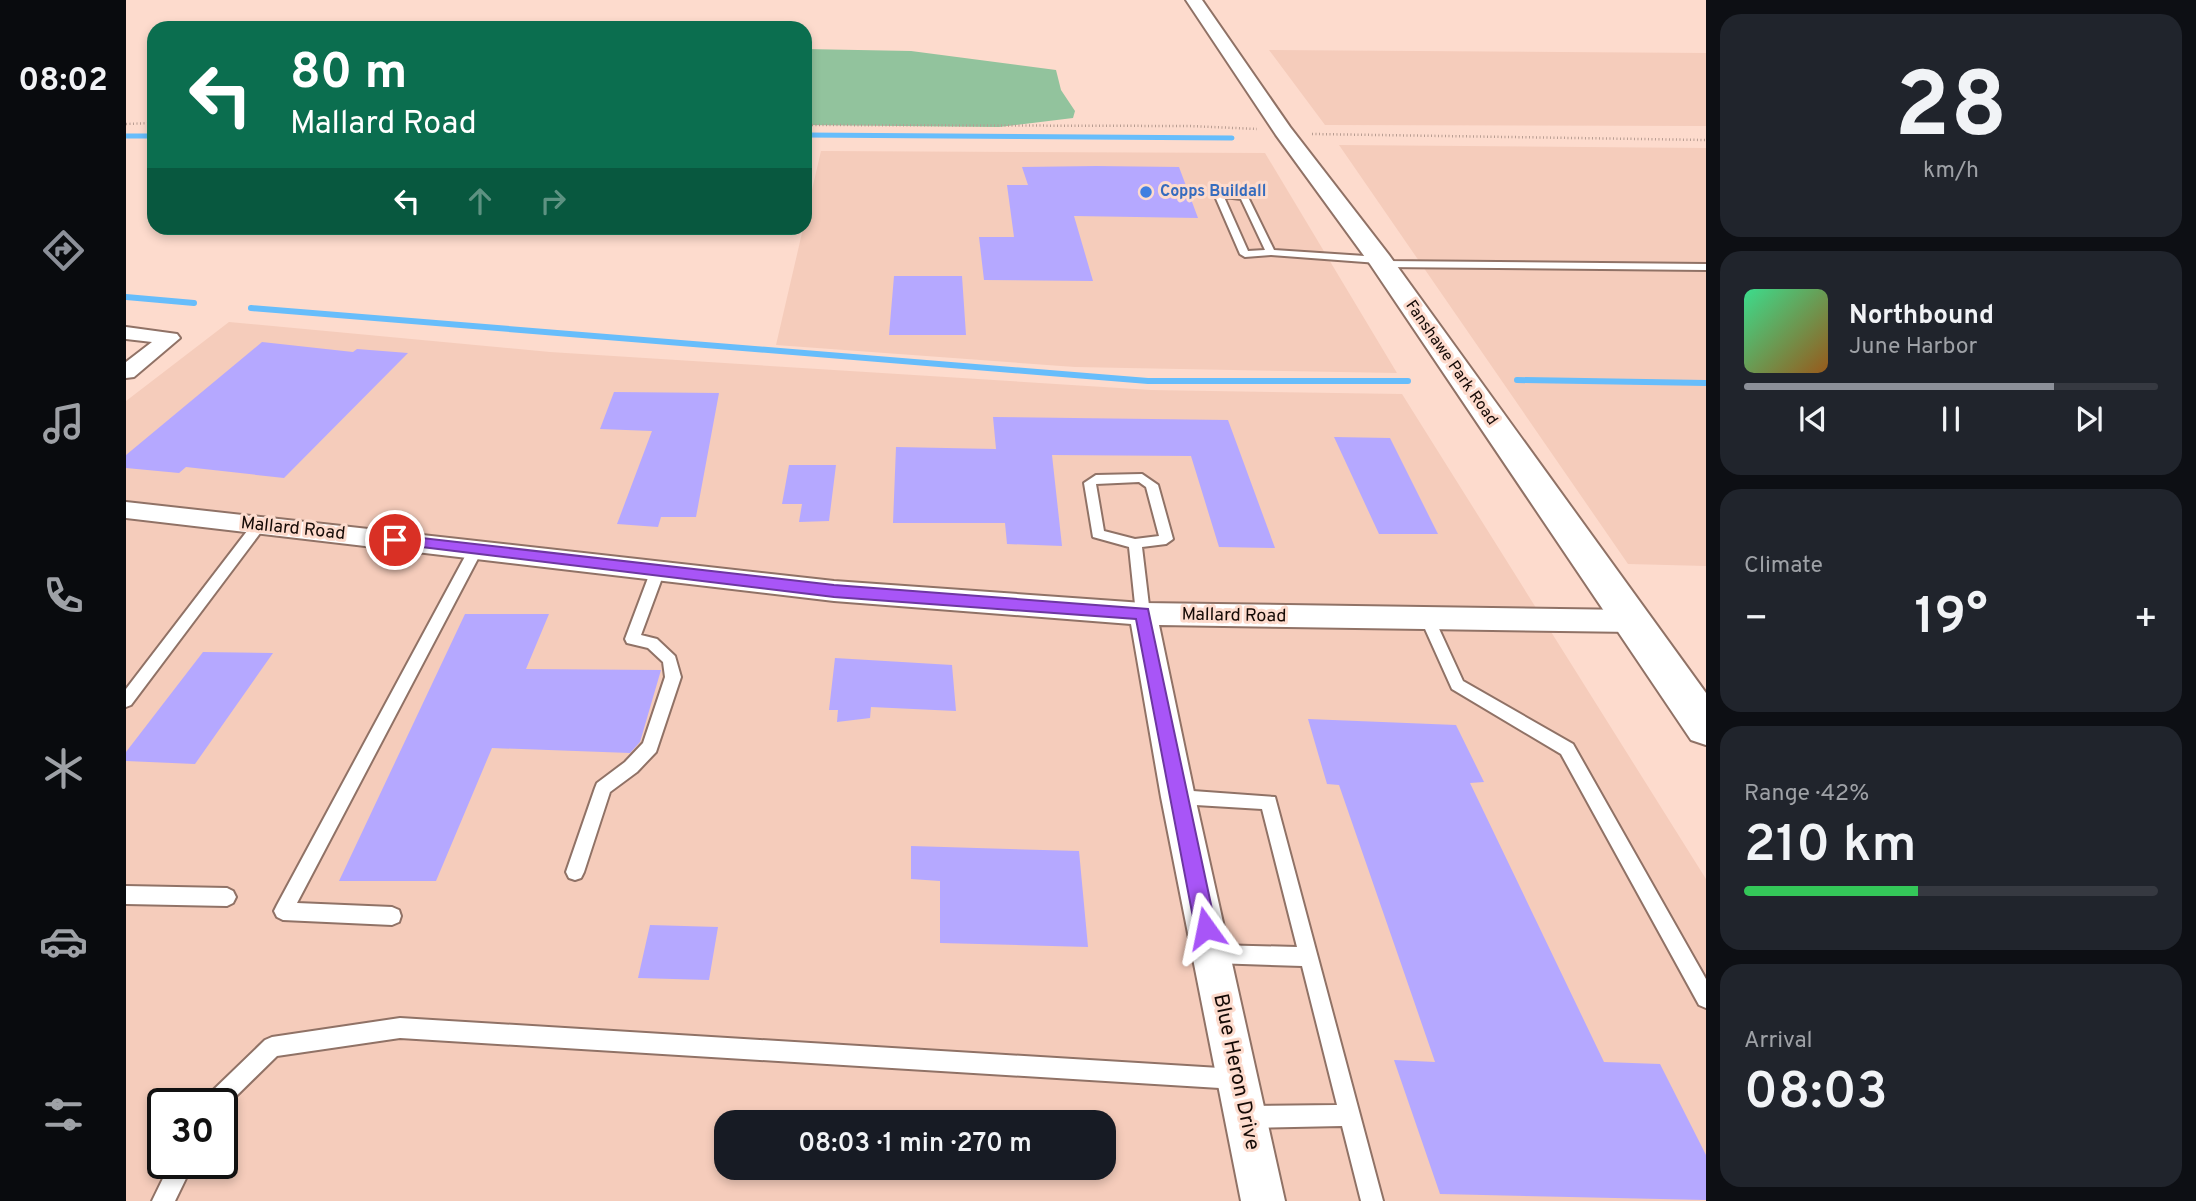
<!DOCTYPE html>
<meta charset="utf-8">
<style>
body{margin:0;font-family:Overpass,sans-serif;background:#20242c;color:#f1f3f6;height:100vh;display:flex;flex-direction:column;font-size:26px;white-space:nowrap}
*{box-sizing:border-box;margin:0}
p{font-size:23px;color:#9ea1a6}
.icon{flex:none;width:38px;height:38px;fill:none;stroke:currentColor;stroke-width:2;stroke-linecap:round;stroke-linejoin:round}
.map{position:relative;flex:1;overflow:hidden}
.sheet{display:flex;flex-direction:column;gap:14px;padding:14px;background:#0d0f14;width:490px}
.sheet>*{flex:none}
.banner{position:absolute;left:21px;top:21px;width:665px;height:214px;border-radius:21px;box-shadow:0 4px 10px #0003;background:#0b6e4f;color:#fff;overflow:hidden}
.speed{position:absolute;left:21px;top:1088px;display:flex;gap:14px;font-size:35px;font-weight:700;text-align:center}
.speed>*{display:grid;place-content:center;width:91px;height:91px;border-radius:50%;background:#171b24;box-shadow:0 4px 10px #0003;line-height:1}
.speed .limit{border:4px solid #111;border-radius:10px;background:#fff;color:#111}
.pin{position:absolute;display:grid;place-items:center;width:60px;height:60px;color:#fff;margin:-30px;border:4px solid #fff;border-radius:50%;box-shadow:0 2px 7px #0007}
.me{position:absolute;width:77px;margin:-38px;rotate:348deg;stroke-linejoin:round;filter:drop-shadow(0 0 5px #0008)}
.turn{display:flex;align-items:center;gap:24px;height:147px;padding:0 28px;font-size:32px}
.turn .icon{width:91px;height:91px;stroke-width:2.5}
.turn b{display:block;font-size:49px;line-height:60px}
.lanes{display:flex;align-items:center;height:66px;padding:0 28px;background:#0003;justify-content:center;gap:35px;direction:ltr}
.lanes .off{opacity:.35}
.big{font-size:52px;font-weight:600;line-height:1.1}
.sheet .tile{flex:1;display:flex;flex-direction:column;justify-content:center;gap:10px;min-width:0;padding:0 24px;border-radius:21px;background:#20242c}
.sheet .dial{align-items:center;gap:0}
.dial b{font-size:91px;line-height:1}
.song{display:flex;align-items:center;gap:21px}
.cover{width:84px;height:84px;border-radius:10px;background:linear-gradient(135deg,hsl(150 70% 55%),hsl(30 70% 35%))}
.played{height:7px;border-radius:4px;background:linear-gradient(90deg,#8c9099 75%,#363941 75%)}
.keys{display:flex;justify-content:space-around;direction:ltr}
.heat{display:flex;justify-content:space-between;align-items:center;font-size:38px;direction:ltr}
.charge{height:10px;border-radius:5px;background:linear-gradient(90deg,#34c759 42%,#363941 0)}
.trip{position:absolute;left:588px;top:1110px;width:402px;height:70px;border-radius:21px;background:#171b24;box-shadow:0 4px 10px #0003;font-weight:600;line-height:70px;text-align:center}
main{display:flex;flex:1;min-height:0}
.dock{display:flex;flex-direction:column;width:126px;justify-content:space-around;align-items:center;background:#090b0e;color:#9ea1a6}
.dock .icon{width:49px;height:49px}
.dock .active{color:#8c9099}
.dock b{font-size:32px;color:#f1f3f6}
.map>svg:first-child{display:block}
</style>
<main>
<nav class="dock">
<b>08:02</b>
<svg class="icon active" aria-label="directions" viewBox="0 0 24 24"><path d="M12 3l9 9-9 9-9-9zM9 14v-3h6M13 9l2 2-2 2"/></svg>
<svg class="icon" aria-label="music" viewBox="0 0 24 24"><path d="M9 18V5l10-2v13"/><circle cx="6" cy="18" r="3"/><circle cx="16" cy="16" r="3"/></svg>
<svg class="icon" aria-label="phone" viewBox="0 0 24 24"><path d="M5 4h4l2 5-3 2q2 4 5 5l2-3 5 2v4C11 20 4 13 5 4z"/></svg>
<svg class="icon" aria-label="climate" viewBox="0 0 24 24"><path d="M12 3v18M4 7l16 10M4 17L20 7"/></svg>
<svg class="icon" aria-label="car" viewBox="0 0 24 24"><path d="M5 17H2v-5l4-1 3-4h7l3 4 3 1v5h-3M9 17h6M6 11h13"/><circle cx="7" cy="17" r="2"/><circle cx="17" cy="17" r="2"/></svg>
<svg class="icon" aria-label="filters" viewBox="0 0 24 24"><path d="M4 7h16M4 17h16"/><circle cx="9" cy="7" r="2"/><circle cx="15" cy="17" r="2"/></svg>
</nav>
<div class="map">
<svg width="1580" height="1201" viewBox="0 0 1580 1201">
<rect width="100%" height="100%" fill="#fddbcd"/>
<!-- built -->
<path fill="#f5ccbb" fill-rule="evenodd" d="M1143,50L1580,53V126L1199,125Z
M1213,145L1580,148V566L1502,564Z
M695,151L1139,153L1271,373L949,367L650,345Z
M103,322L424,352L1025,390L1276,394L1580,879V1201H0V401ZM37,1104H96V1164H37ZM600,1122H978V1167H600Z"/>
<!-- green -->
<path fill="#92c39d" d="M679,49L785,51L930,70L935,90L949,111L947,118L873,127L679,125Z"/>
<g fill="none" stroke-linecap="round" stroke-linejoin="round">
<!-- stream-far1 -->
<path stroke="#67bdfb" stroke-width="5" d="M679,135L1106,138
M0,136H28"/>
<!-- stream -->
<path stroke="#67bdfb" stroke-width="6" d="M0,297L68,303
M125,308L1022,381H1282
M1391,380L1580,383"/>
</g>
<!-- building -->
<path fill="#b5a8ff" d="M970,166L1053,167L1072,218L948,216L967,281L858,280L853,237H888L881,185H902L896,167Z
M768,276H836L840,335H763Z
M136,342L227,352L231,349L282,353L158,478L60,467L53,473L0,468V455Z
M488,392L593,393L570,517H535L532,527L491,524L526,431L474,429Z
M867,417L1102,420L1149,548L1093,547L1065,456L926,455L936,546L881,544L879,523H767L770,447L870,449Z
M1208,437L1264,438L1312,534H1253Z
M663,465H710L703,521L673,522L676,504H656Z
M339,614H423L400,669L535,670L514,742L504,753L366,748L310,881H213Z
M77,652L147,653L69,764L0,761V752Z
M709,658L826,665L830,711L745,707L744,718L711,722L712,710H703Z
M1182,719L1330,725L1358,782L1344,783L1478,1062L1534,1064L1580,1155V1200L1314,1194L1268,1060L1309,1062L1213,785L1201,784Z
M785,846L953,851L962,947L814,943V881L785,879Z
M524,925L592,927L583,980L512,978Z"/>
<g fill="none" stroke-linecap="round" stroke-linejoin="round">
<!-- lane casing -->
<g stroke="#907266" stroke-width="4">
<path id="lane" d="M1089,192L1121,195L1148,250L1254,257L1257,258L1258,261L1580,264V270L1256,267L1253,266L1252,263L1145,255L1119,257L1114,254L1088,194ZM1098,197L1115,199L1139,250L1122,251Z
M1016,474L1032,485L1047,539L1040,544L1016,547L1024,614L1022,618H1012L1010,614L1003,547L967,537L958,483L970,475ZM1013,482L1020,487L1033,536L1009,539L978,531L970,484Z
M133,521L139,525L138,528L5,705L0,707V689L128,522Z
M350,544L357,549L171,903L266,907L273,910L275,916L273,922L266,925L157,920L151,917L148,911L151,905L343,549Z
M532,565L539,570L515,635L531,639L549,656L555,677L530,752L511,772L484,792L458,872L455,878L449,880L443,878L440,872L469,788L471,783L499,762L517,743L539,677L537,662L522,648L501,643L499,639L525,570Z
M1302,615L1307,616L1309,620L1337,681L1447,744L1580,979V1008L1573,1005L1435,754L1326,689L1295,620L1297,616Z
M1053,790L1149,797L1257,1201H1235L1216,1126L1124,1128L1116,1125L1113,1117L1116,1109L1124,1106L1211,1105L1176,966L1087,963L1080,961L1078,954L1080,947L1087,945L1171,947L1136,809L1053,804L1047,802L1045,797L1047,792Z
M0,886L101,888L107,891L110,897L107,903L101,906L0,904Z
M274,1018L1110,1069L1117,1072L1120,1079L1117,1086L1110,1089L274,1038L151,1056L96,1110V1104H77L80,1097L139,1040L146,1037Z
M44,1164H67L49,1201H26Z"/>
</g>
<!-- street casing -->
<g stroke="#907266" stroke-width="4">
<path id="street" d="M0,327L51,334L54,338L8,377L0,378V362L26,342L0,339Z
M0,502L708,581L1017,603L1507,610L1517,613L1521,621L1517,629L1507,632L1033,625L1069,797L1159,1201H1115L1035,797L1005,624L708,601L0,518Z"/>
</g>
<!-- secondary casing -->
<g stroke="#907266" stroke-width="4">
<path id="secondary" d="M1060,0H1076L1164,127L1263,255L1580,693V745L1565,740L1244,264L1150,135Z"/>
</g>
<!-- path -->
<path stroke="#b79c91" stroke-width="2.5" stroke-dasharray="1 2.5" stroke-linecap="butt" d="M0,124L28,123
M679,125L1064,126L1131,129
M1186,134L1580,140"/>
<!-- lane -->
<use href="#lane" fill="#fff" fill-rule="evenodd"/>
<!-- street -->
<use href="#street" fill="#fff" fill-rule="evenodd"/>
<!-- secondary -->
<use href="#secondary" fill="#fff" fill-rule="evenodd"/>
</g>
<!-- route -->
<path fill="#a855f7" stroke="#6d37a1" stroke-width="2" d="M269,535L708,585L1022,609L1090,928L1087,935L1080,938L1072,935L1069,928L1010,619L708,597L263,543L261,540Z"/>
<!-- markers -->
<circle fill="#3f7fe0" stroke="#fddbcd" stroke-width="2.5" cx="1020" cy="192" r="7"/>
<g text-anchor="middle" dominant-baseline="central" stroke-width="6" stroke-linejoin="round" paint-order="stroke">
<!-- far-shop labels -->
<g font-size="16" font-weight="bold" fill="#366cbe" stroke="#fddbcd" text-anchor="start">
<text x="1034" y="192">Copps Buildall</text>
</g>
<!-- far-street labels -->
<g font-size="16" fill="#150a06" stroke="#fddbcd">
<text transform="translate(1325 363) rotate(55)">Fanshawe Park Road</text>
</g>
<!-- street labels -->
<g font-size="18" fill="#150a06" stroke="#fddbcd">
<text transform="translate(167 529) rotate(6)">Mallard Road</text>
<text transform="translate(1108 616) rotate(1)">Mallard Road</text>
</g>
<!-- near-street labels -->
<g font-size="21" fill="#150a06" stroke="#fddbcd">
<text transform="translate(1110 1072) rotate(78)">Blue Heron Drive</text>
</g>
</g>
</svg>
<div class="speed"><div class="limit">30</div></div>
<div class="pin" style="left:269px;top:540px;background:#d93025"><svg class="icon" aria-label="arrive" viewBox="0 0 24 24"><path d="M6 21V4h12l-3 4 3 4H6"/></svg></div>
<svg class="me" style="left:1080px;top:928px" viewBox="-20 -20 40 40"><path d="M0-17L14 15 0 8-14 15z" fill="#a855f7" stroke="#fff" stroke-width="4"/></svg>
<div class="trip">08:03 · 1 min · 270 m</div>
<div class="banner">
<div class="turn"><svg class="icon" aria-label="left" viewBox="0 0 24 24"><path d="M17 20v-9H6M10 6l-5 5 5 5"/></svg><div><b>80 m</b>Mallard Road</div></div>
<div class="lanes"><svg class="icon" aria-label="left" viewBox="0 0 24 24"><path d="M17 20v-9H6M10 6l-5 5 5 5"/></svg><svg class="icon off" aria-label="ahead" viewBox="0 0 24 24"><path d="M12 20V5M6 11l6-6 6 6"/></svg><svg class="icon off" aria-label="right" viewBox="0 0 24 24"><path d="M7 20v-9h11M14 6l5 5-5 5"/></svg></div>
</div>
</div>
<section class="sheet">
<div class="tile dial"><b>28</b><p>km/h</p></div>
<div class="tile">
<div class="song"><i class="cover"></i><div><b>Northbound</b><p>June Harbor</p></div></div>
<div class="played"></div>
<div class="keys"><svg class="icon" aria-label="previous" viewBox="0 0 24 24"><path d="M18 5L8 12l10 7zM5 5v14"/></svg><svg class="icon" aria-label="pause" viewBox="0 0 24 24"><path d="M8 5v14M16 5v14"/></svg><svg class="icon" aria-label="next" viewBox="0 0 24 24"><path d="M6 5l10 7-10 7zM19 5v14"/></svg></div>
</div>
<div class="tile"><p>Climate</p>
<div class="heat"><a>−</a><b class="big">19°</b><a>+</a></div>
</div>
<div class="tile"><p>Range · 42%</p><b class="big">210 km</b><div class="charge"></div></div>
<div class="tile"><p>Arrival</p><b class="big">08:03</b></div>
</section>
</main>
